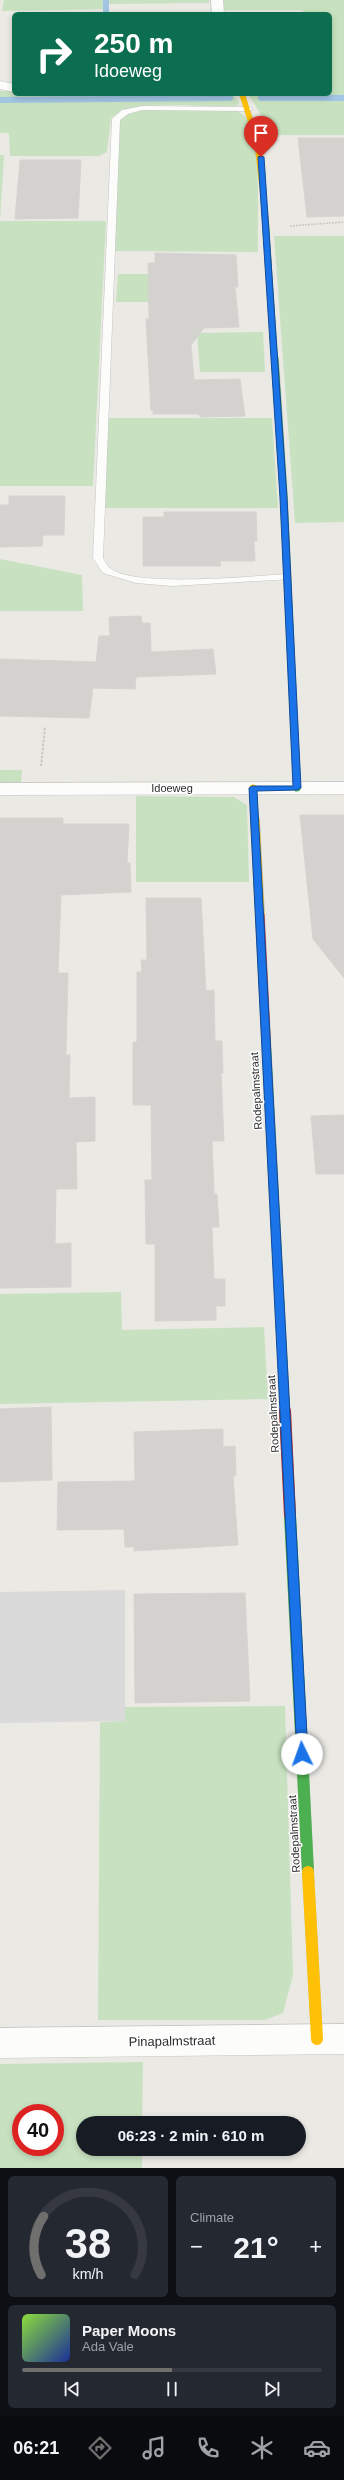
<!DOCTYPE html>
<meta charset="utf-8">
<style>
body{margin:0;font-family:Helvetica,sans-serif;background:#242831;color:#f1f3f6;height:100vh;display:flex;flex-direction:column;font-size:15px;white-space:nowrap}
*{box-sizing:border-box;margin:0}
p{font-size:13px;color:#9ea1a6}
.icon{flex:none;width:22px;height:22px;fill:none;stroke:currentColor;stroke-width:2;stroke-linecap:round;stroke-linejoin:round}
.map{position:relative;height:2168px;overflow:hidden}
.side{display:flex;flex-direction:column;gap:8px;padding:8px;background:#0d0f14;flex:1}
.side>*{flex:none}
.top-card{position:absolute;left:12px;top:12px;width:320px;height:84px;border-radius:6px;box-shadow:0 2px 6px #0003;background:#0b6e4f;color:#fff;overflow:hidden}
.speed{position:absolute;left:12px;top:2104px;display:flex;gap:8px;font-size:20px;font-weight:700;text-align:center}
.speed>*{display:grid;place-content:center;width:52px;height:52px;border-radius:50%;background:#171b24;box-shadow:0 2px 6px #0003;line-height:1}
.speed .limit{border:6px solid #d22;background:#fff;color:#111}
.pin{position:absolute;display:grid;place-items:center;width:34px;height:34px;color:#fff;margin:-41px -17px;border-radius:50% 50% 50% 0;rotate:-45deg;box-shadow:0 0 4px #0007}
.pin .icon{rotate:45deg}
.me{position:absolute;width:44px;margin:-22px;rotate:357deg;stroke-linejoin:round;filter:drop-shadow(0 0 3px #0008)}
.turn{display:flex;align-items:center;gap:14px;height:84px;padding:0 16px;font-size:18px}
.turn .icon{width:52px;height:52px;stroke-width:2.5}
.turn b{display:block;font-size:28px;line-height:34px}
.big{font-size:30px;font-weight:700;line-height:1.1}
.side .card{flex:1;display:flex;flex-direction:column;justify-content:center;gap:6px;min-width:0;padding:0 14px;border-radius:6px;background:#242831}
.side .dial{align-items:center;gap:0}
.dial svg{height:104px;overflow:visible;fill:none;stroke:#363941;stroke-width:7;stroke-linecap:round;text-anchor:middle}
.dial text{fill:#f1f3f6;stroke:none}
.song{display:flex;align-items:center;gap:12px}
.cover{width:48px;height:48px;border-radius:6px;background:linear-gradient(135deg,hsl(90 70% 55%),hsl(230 70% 35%))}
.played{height:4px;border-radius:2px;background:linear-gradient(90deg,#6f6f6d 50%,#363941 50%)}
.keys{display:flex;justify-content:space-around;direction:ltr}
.heat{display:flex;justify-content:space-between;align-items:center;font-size:22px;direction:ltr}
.side .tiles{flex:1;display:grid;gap:8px;grid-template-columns:1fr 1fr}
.card:last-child{grid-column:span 2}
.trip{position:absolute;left:76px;top:2116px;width:230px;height:40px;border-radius:20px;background:#171b24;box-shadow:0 2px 6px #0003;font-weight:700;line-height:40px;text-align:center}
.dock{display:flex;height:64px;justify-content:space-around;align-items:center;background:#090b0e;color:#9ea1a6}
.dock .icon{width:28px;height:28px}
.dock .current{color:#6f6f6d}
.dock b{font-size:18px;color:#f1f3f6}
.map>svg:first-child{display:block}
</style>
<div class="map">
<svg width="344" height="2168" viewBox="0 0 344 2168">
<rect width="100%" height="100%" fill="#eae9e4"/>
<!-- industrial -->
<path fill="#dbdada" d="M125,1590V1721L0,1723V1592Z"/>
<!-- green -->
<path fill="#c8e2c1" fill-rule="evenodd" d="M4,0H209V3L106,4V9L2,11Z
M221,0H344V135H268L263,118L248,94H330V14H303V10H221Z
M0,91H14V94H232L239,102V105L229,107C195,107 139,98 111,118L107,152L99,156H10L9,133H0Z
M146,110L236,111C242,113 247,117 249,123C262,156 257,216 258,252L115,251L120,120L129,113Z
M0,155H4L0,221H106L93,486H0Z
M274,236H344V522L295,523Z
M118,274H187L188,302H116Z
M263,332L265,372H200L197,333Z
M108,418H272L278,508H105Z
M0,559L82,575L83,611H0Z
M0,770H22L21,783H0Z
M136,796L234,797L247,805L249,882H136Z
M121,1292L122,1330L264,1327L268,1399L0,1404V1294Z
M285,1706L293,1975L283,2013L265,2020H98L100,1722L125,1721V1707Z
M143,2062L142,2123H83V2149H142V2168H0V2064ZM21,2113H55V2147H21Z"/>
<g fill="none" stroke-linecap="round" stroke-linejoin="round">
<!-- stream -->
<path stroke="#a1c5e3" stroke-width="6" d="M106,0V14
M261,98H344
M0,100L230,98"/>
</g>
<!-- building -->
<path fill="#d3d2ce" stroke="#d5d4d0" d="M298,138H344V216L307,217Z
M20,160H81L78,218L15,219Z
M155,253L236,255L238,287H235L239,327L204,328L191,345L194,380L240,379L245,416L200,417L199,414H153V410H151L146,319H149L148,263H155Z
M9,496H65L64,535H43L42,546L0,547V505H9Z
M164,512H256L257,541H254L255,561H220L221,566H143V517H164Z
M141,616L142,623H150L151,652L213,649L216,674L136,677L135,689L93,688L89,718L0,716V659L96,662L99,636H110L109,617Z
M300,815H344V978L313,939Z
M0,818H63V824H129L127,863H130L131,892L61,895L58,973H68L66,1055H70L69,1098L95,1097V1141L76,1142L77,1189H56L55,1244L71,1243V1287L0,1288Z
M146,898H201L206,991L214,990L215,1041H222L223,1073H221L224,1141H212L214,1194H217L219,1227H212L214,1279H225V1306H216V1320L155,1321V1244H146L145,1180H152L151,1105H133V1042H137V972H142L141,960H147Z
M344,1115V1174H316L311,1116Z
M51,1407L52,1480L0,1482V1409Z
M223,1429V1447L235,1446L236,1476H233L238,1545L134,1551V1547H125L124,1529L57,1530L58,1482L135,1481L134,1432Z
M245,1593L250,1701L135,1703L134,1594Z"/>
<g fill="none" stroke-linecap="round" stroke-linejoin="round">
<!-- lane casing -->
<g stroke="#c4c4c4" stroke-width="1">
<path id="lane" d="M142,106L249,107L253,109L249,111L142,110L128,114L120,120L103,558C105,561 107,566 110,568C132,588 254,576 287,574L291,575V579L172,586L136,583L103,573L93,558L112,119L122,110Z"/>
</g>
<!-- street casing -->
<g stroke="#c4c4c4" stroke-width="1">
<path id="street" d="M211,0H223L224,14H212Z
M0,81L14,84V92L0,89Z
M344,782V794L0,795V783Z
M344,2024V2054L0,2058V2028Z"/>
</g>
<!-- fast-far3 casing -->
<g stroke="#c4c4c4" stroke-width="6">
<path id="fast-far3" d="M266,221L275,360"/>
</g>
<!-- fast-far2 casing -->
<g stroke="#c4c4c4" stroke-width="8">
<path id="fast-far2" d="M275,359L284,498L297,788"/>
</g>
<!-- fast-far1 casing -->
<g stroke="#c4c4c4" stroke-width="10">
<path id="fast-far1" d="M266,1037L285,1404"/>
</g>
<!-- fast casing -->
<g stroke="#c4c4c4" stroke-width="12">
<path id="fast" d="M290,1515L308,1872"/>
</g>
<!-- slow-far3 casing -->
<g stroke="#c4c4c4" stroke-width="6">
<path id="slow-far3" d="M242,94L257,141L266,221"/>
</g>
<!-- slow-far2 casing -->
<g stroke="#c4c4c4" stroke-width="8">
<path id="slow-far2" d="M253,788L255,821"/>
</g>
<!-- slow-far1 casing -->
<g stroke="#c4c4c4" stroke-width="10">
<path id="slow-far1" d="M255,820L260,915"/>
</g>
<!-- slow casing -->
<g stroke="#c4c4c4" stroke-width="12">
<path id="slow" d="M308,1872L317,2039"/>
</g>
<!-- jam-far1 casing -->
<g stroke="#c4c4c4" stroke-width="10">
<path id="jam-far1" d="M260,915L266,1037
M285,1404V1412"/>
</g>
<!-- jam casing -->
<g stroke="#c4c4c4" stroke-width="12">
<path id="jam" d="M285,1411L290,1515"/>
</g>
<!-- path-far1 -->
<path stroke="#c8c8c8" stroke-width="1.5" stroke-dasharray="2 1" stroke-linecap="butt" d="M290,226L344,222"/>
<!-- path -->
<path stroke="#c8c8c8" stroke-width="2" stroke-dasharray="2.5 1.5" stroke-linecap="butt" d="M41,766L45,727"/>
<!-- lane -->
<use href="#lane" fill="#fcfcfb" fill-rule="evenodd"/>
<!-- street -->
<use href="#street" fill="#fcfcfb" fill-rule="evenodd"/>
<!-- fast-far3 -->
<use href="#fast-far3" stroke="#4caf50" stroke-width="5.5"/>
<!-- fast-far2 -->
<use href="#fast-far2" stroke="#4caf50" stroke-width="7"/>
<!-- fast-far1 -->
<use href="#fast-far1" stroke="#4caf50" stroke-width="9"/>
<!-- fast -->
<use href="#fast" stroke="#4caf50" stroke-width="12"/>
<!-- slow-far3 -->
<use href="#slow-far3" stroke="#ffc107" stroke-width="5.5"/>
<!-- slow-far2 -->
<use href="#slow-far2" stroke="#ffc107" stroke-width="7"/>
<!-- slow-far1 -->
<use href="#slow-far1" stroke="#ffc107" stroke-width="9"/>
<!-- slow -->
<use href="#slow" stroke="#ffc107" stroke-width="12"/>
<!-- jam-far1 -->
<use href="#jam-far1" stroke="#c62828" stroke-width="9"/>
<!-- jam -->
<use href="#jam" stroke="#c62828" stroke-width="12"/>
</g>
<!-- route -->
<path fill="#1a73e8" stroke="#114b97" d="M261,156L264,157L287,498L301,788L297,790L257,791L308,1754L302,1759L297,1754L249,788L252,786H293L280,498L258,157Z"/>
<g text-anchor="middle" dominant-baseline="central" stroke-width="3" stroke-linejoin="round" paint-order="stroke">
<!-- street labels -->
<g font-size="11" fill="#2d2d2d" stroke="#fff">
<text x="172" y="788">Idoeweg</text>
<text transform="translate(256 1091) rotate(-93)">Rodepalmstraat</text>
<text transform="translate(273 1414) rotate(-93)">Rodepalmstraat</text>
<text transform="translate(294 1834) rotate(-93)">Rodepalmstraat</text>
</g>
<!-- near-street labels -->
<g font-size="13" fill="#2d2d2d" stroke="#fff">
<text transform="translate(172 2041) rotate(-1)">Pinapalmstraat</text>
</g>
</g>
</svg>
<div class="speed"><div class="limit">40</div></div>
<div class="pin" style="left:261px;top:157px;background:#d93025"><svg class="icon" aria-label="arrive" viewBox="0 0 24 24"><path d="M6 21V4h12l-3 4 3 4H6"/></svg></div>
<svg class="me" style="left:302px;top:1754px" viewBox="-20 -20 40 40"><circle r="19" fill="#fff"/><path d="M0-13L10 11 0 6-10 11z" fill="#1a73e8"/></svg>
<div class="trip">06:23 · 2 min · 610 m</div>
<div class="top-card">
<div class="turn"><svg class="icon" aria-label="right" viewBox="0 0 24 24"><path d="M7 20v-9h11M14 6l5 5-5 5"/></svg><div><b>250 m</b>Idoeweg</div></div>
</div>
</div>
<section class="side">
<div class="tiles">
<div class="card dial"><svg viewBox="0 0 100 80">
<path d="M14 69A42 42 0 1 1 86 69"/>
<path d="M14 69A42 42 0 0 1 16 24" stroke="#6f6f6d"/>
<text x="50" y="56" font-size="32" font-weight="700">38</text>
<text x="50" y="72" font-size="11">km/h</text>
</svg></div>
<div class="card"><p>Climate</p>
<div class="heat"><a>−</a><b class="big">21°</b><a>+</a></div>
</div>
<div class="card">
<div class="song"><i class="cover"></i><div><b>Paper Moons</b><p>Ada Vale</p></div></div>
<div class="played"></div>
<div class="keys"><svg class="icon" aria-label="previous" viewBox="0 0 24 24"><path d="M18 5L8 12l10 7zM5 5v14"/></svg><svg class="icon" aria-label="pause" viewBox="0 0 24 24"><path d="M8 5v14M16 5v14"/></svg><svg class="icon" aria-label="next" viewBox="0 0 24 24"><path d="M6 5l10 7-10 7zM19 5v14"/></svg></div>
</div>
</div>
</section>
<nav class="dock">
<b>06:21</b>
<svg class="icon current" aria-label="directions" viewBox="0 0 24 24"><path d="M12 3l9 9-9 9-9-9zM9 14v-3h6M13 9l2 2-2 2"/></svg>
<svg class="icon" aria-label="music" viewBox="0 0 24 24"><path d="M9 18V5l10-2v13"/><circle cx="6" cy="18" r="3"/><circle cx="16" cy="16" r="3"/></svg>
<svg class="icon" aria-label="phone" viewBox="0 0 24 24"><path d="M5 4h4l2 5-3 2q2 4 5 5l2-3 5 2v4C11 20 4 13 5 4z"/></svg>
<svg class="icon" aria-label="climate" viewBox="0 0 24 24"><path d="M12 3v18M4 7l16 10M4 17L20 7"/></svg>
<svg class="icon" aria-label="car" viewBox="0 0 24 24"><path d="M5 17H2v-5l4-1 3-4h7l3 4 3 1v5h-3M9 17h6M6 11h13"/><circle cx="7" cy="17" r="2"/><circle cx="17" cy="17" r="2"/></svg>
</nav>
